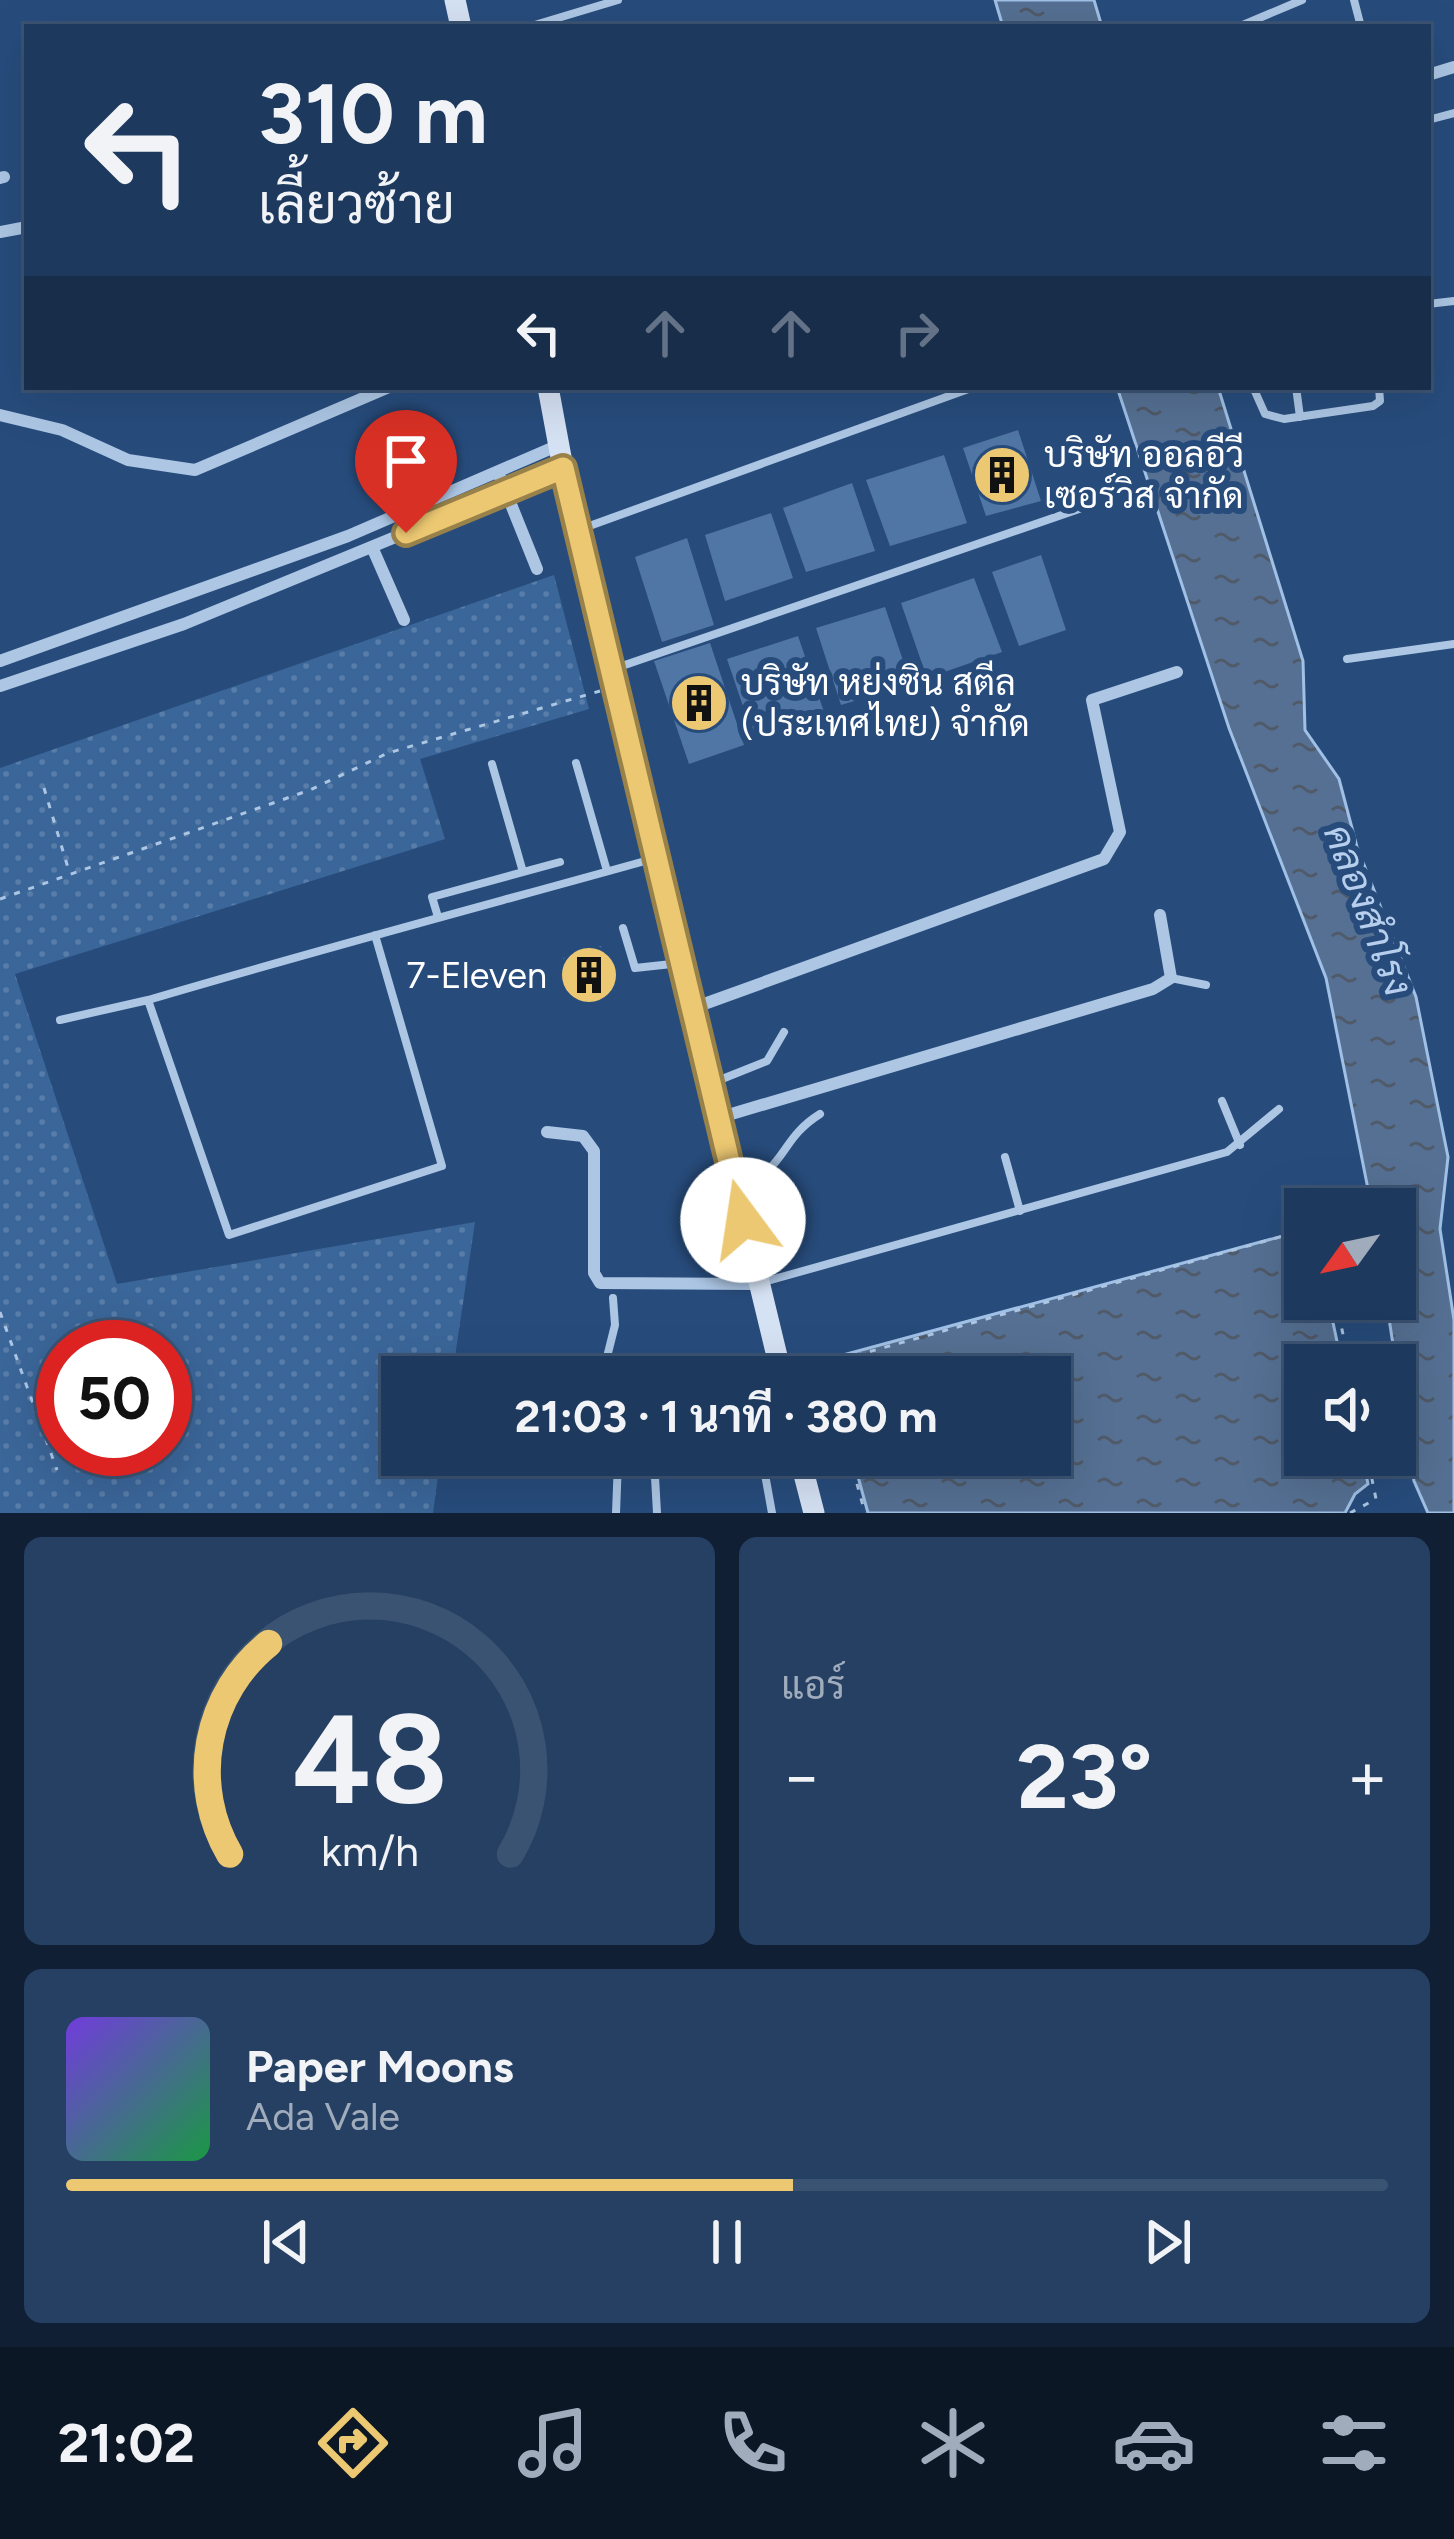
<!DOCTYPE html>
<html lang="th">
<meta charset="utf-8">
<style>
body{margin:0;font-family:Figtree,Sarabun,sans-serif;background:#254063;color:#f1f3f6;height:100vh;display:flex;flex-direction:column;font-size:45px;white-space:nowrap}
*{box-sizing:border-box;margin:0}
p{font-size:39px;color:#a0acbc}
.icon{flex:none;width:66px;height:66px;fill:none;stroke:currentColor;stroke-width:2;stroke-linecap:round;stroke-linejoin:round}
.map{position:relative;height:1513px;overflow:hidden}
.panel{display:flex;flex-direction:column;gap:24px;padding:24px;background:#101f33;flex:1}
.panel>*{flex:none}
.banner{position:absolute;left:24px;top:24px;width:1407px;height:366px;border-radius:0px;box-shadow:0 12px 48px #0002,0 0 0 3px #3b5372;background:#1d395d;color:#f1f3f6;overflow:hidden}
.needle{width:78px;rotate:237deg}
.fabs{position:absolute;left:1284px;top:1188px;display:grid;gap:24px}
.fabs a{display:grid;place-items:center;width:132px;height:132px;border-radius:0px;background:#1d395d;box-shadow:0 12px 48px #0002,0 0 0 3px #3b5372;font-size:60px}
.speed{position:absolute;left:36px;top:1320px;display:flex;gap:24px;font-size:60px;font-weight:700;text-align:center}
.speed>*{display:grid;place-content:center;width:156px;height:156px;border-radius:50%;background:#1d395d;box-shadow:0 12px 48px #0002,0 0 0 3px #3b5372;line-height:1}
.speed .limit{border:18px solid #d22;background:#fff;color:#111}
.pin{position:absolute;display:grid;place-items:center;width:102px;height:102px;color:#fff;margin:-123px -51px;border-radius:50% 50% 50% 0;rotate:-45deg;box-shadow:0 0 12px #0007}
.pin .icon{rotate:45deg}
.me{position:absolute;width:132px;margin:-66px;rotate:346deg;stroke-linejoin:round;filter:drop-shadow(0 0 9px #0008)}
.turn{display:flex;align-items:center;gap:42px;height:252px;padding:0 36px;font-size:54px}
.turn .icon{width:156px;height:156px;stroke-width:2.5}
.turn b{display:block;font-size:84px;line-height:102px}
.lanes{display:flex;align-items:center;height:114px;padding:0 36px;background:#0003;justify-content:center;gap:60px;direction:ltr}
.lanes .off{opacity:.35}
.big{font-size:90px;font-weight:700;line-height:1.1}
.panel .tile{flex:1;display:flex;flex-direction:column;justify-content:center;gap:18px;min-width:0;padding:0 42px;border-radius:18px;background:#254063}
.panel .dial{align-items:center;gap:0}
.dial svg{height:312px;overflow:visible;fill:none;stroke:#3b5372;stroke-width:7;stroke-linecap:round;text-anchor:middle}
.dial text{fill:#f1f3f6;stroke:none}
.song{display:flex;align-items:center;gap:36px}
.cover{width:144px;height:144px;border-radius:18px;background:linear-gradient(135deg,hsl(260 70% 55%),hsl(140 70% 35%))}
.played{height:12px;border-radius:6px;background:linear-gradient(90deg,#ecc872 55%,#3b5372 55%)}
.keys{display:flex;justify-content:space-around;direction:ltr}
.heat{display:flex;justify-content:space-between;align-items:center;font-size:66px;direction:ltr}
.panel .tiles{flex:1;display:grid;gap:24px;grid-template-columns:1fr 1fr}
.tile:last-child{grid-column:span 2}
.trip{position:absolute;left:381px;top:1356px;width:690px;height:120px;border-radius:0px;background:#1d395d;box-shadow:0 12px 48px #0002,0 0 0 3px #3b5372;font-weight:700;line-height:120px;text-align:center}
.menu{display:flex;height:192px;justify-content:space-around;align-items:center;background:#0c1725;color:#a0acbc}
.menu .icon{width:84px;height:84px}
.menu .selected{color:#ecc872}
.menu b{font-size:54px;color:#f1f3f6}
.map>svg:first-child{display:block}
</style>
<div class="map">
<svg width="1454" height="1513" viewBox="0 0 1454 1513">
<defs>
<pattern id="grass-dots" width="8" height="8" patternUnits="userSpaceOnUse" patternTransform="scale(3)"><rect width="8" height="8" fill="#3b6699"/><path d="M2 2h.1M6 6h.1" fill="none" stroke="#587da8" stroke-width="1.8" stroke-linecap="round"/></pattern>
<pattern id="water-ripples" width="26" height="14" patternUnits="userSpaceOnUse" patternTransform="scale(3)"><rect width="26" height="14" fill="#557093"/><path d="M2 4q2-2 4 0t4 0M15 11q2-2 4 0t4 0" fill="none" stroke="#505a68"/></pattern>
</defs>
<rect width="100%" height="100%" fill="#274c7c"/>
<!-- grass -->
<path fill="url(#grass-dots)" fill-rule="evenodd" d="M554,575L589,709L420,759L445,839L15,974L117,1284L475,1222L452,1377H402V1455H441L433,1513H0V768ZM63,1347H165V1449H63Z"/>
<!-- water -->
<path fill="url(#water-ripples)" stroke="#a0c0e5" stroke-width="3" d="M995,0H1094L1102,27H1003Z
M1117,387H1218L1303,661L1305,730L1339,779L1357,847L1416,997L1448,1157L1440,1229L1454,1320V1513H1428L1414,1481L1386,1299H1395V1209H1372L1326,978L1229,728Z
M1305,1230V1299H1328L1342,1365H1305V1455H1362L1368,1484L1355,1494L1345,1513H868L852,1455H1050V1377H838L843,1355Z"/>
<!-- building -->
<path fill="#5076a5" d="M1018,430L1041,501L986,516L963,448Z
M944,455L967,523L890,546L866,480Z
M852,483L875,551L806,572L783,508Z
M771,513L793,578L725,601L705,535Z
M687,538L714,625L662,642L635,557Z
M1041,555L1066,630L1019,646L992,572Z
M974,578L1002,652L927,678L901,603Z
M885,607L911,684L841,705L816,628Z
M798,636L824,712L753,736L727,659Z
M710,643L744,745L689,764L654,661Z
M601,946L615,991L577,1002L563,958Z"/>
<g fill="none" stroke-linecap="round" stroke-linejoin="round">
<!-- path -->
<path stroke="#acc6e4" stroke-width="3" stroke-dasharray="6 9" stroke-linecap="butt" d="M44,788L69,871
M0,899L310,790L388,753L600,691
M1336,1299L1349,1365
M0,1312L57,1470
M828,1377L825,1364L1305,1230
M849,1455L865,1513
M1350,1513L1376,1499L1367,1455"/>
<!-- service -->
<path stroke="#acc6e4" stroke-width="8" d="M1354,0L1361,27
M528,27L618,0
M1238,27L1302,0
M1428,120L1454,113
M1428,304L1454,301
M1253,387L1265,414L1284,419L1373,406L1380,401L1379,387
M1296,387L1300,417
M581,529L974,387
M1347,659L1454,644
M616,668L1082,508
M576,763L607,871
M492,764L523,872
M438,917L432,897L560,862
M623,928L635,968L681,963
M375,935L442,1166L229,1235L148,1000C317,950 487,905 656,858
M1171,978L1206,985
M60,1020L148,1000
M717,1081L767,1061L784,1032
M1222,1101L1240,1145
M1005,1157L1020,1211
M737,1187C789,1169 777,1141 820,1114
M760,1283L1227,1152L1279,1109
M602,1377L615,1325L613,1298
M610,1455L655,1477L669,1469L801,1468
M764,1469L772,1513
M655,1477L657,1513
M616,1513L618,1461"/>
<!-- minor -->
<path stroke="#acc6e4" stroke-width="12" d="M1428,75L1454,67
M0,178L4,177
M0,232L27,227
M0,415L62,430L128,460L195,470L389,387
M498,472L537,569
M372,547L404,620
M0,661L348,536L559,445
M0,686L184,624L563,468
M693,1008L1104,859L1120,832L1092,700L1177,672
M718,1118L1153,989L1171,978L1160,915
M547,1132L583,1136L594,1151V1273L600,1283L758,1284"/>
<!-- secondary -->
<path stroke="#d5e2f4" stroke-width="21" d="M455,0L461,27
M548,387L563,468L782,1377
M799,1455L814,1513"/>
</g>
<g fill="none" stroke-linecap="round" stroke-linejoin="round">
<!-- route casing -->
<g stroke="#99824a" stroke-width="30">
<path id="route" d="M406,533L563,468L743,1220"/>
</g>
<!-- route -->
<use href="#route" stroke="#ecc872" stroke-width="21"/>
</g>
<!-- icons -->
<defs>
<g id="building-disc" transform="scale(3)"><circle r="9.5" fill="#ecc872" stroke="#274c7c"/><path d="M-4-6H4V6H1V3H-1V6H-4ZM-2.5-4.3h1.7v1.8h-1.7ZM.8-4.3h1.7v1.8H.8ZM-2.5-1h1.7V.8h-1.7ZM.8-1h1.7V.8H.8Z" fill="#111"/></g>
</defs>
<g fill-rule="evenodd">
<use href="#building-disc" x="1002" y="475"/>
<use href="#building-disc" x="699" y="703"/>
<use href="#building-disc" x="589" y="975"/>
</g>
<g text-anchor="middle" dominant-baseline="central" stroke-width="12" stroke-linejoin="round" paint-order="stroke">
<!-- poi labels -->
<g font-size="36" fill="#fff" stroke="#274c7c" text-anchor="start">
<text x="1044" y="454">บริษัท ออลอีวี<tspan x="1044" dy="41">เซอร์วิส จำกัด</tspan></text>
<text x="741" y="682">บริษัท หย่งซิน สตีล<tspan x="741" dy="41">(ประเทศไทย) จํากัด</tspan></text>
<text x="547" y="975" text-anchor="end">7-Eleven</text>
</g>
<!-- water labels -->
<g font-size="39" font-style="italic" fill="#b7cfec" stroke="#274c7c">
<text transform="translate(1368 910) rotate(69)">คลองสำโรง</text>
</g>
</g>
</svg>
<div class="fabs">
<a><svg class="needle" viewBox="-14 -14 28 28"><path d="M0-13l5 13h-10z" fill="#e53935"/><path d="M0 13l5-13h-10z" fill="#a0acbc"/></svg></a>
<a><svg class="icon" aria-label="sound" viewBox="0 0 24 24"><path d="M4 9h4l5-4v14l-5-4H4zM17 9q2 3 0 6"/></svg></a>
</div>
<div class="speed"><div class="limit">50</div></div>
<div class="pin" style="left:406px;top:533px;background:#d93025"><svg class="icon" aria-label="arrive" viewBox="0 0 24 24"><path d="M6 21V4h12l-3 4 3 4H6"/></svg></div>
<svg class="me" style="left:743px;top:1220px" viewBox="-20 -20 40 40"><circle r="19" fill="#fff"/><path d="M0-13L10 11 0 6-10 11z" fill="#ecc872"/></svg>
<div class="trip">21:03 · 1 นาที · 380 m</div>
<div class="banner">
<div class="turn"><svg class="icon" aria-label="left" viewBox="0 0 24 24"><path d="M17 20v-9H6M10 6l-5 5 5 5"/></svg><div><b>310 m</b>เลี้ยวซ้าย</div></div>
<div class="lanes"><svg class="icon" aria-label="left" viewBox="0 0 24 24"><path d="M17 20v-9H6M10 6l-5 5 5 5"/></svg><svg class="icon off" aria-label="ahead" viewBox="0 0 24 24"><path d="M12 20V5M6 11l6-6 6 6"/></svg><svg class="icon off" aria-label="ahead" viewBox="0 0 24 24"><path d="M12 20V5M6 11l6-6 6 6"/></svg><svg class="icon off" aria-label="right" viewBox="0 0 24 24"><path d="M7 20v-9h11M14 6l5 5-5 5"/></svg></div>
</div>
</div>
<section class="panel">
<div class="tiles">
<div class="tile dial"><svg viewBox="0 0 100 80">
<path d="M14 69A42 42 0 1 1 86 69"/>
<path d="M14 69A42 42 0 0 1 24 15" stroke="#ecc872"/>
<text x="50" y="56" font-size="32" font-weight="700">48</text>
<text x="50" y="72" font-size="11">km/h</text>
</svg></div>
<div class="tile"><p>แอร์</p>
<div class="heat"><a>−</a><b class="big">23°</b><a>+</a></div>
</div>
<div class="tile">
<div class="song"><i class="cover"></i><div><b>Paper Moons</b><p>Ada Vale</p></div></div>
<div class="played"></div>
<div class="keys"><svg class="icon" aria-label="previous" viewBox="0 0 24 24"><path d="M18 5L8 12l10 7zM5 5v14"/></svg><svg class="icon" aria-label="pause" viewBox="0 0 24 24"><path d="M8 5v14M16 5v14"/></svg><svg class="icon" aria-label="next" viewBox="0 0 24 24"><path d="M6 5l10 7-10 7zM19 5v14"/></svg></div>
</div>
</div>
</section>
<nav class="menu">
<b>21:02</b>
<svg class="icon selected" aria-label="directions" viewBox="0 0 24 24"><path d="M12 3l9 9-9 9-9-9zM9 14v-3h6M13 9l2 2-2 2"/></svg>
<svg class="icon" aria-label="music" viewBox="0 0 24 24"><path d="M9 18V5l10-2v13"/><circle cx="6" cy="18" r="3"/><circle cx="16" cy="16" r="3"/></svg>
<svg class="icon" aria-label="phone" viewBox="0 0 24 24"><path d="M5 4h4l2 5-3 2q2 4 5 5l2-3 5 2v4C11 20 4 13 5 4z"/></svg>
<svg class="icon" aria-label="climate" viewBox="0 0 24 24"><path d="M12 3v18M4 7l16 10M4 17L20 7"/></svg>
<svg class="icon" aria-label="car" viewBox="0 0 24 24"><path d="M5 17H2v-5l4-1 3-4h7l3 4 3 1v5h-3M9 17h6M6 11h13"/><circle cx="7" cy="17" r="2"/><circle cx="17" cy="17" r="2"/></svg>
<svg class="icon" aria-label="filters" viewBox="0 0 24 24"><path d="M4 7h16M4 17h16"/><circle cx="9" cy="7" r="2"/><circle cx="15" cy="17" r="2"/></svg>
</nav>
